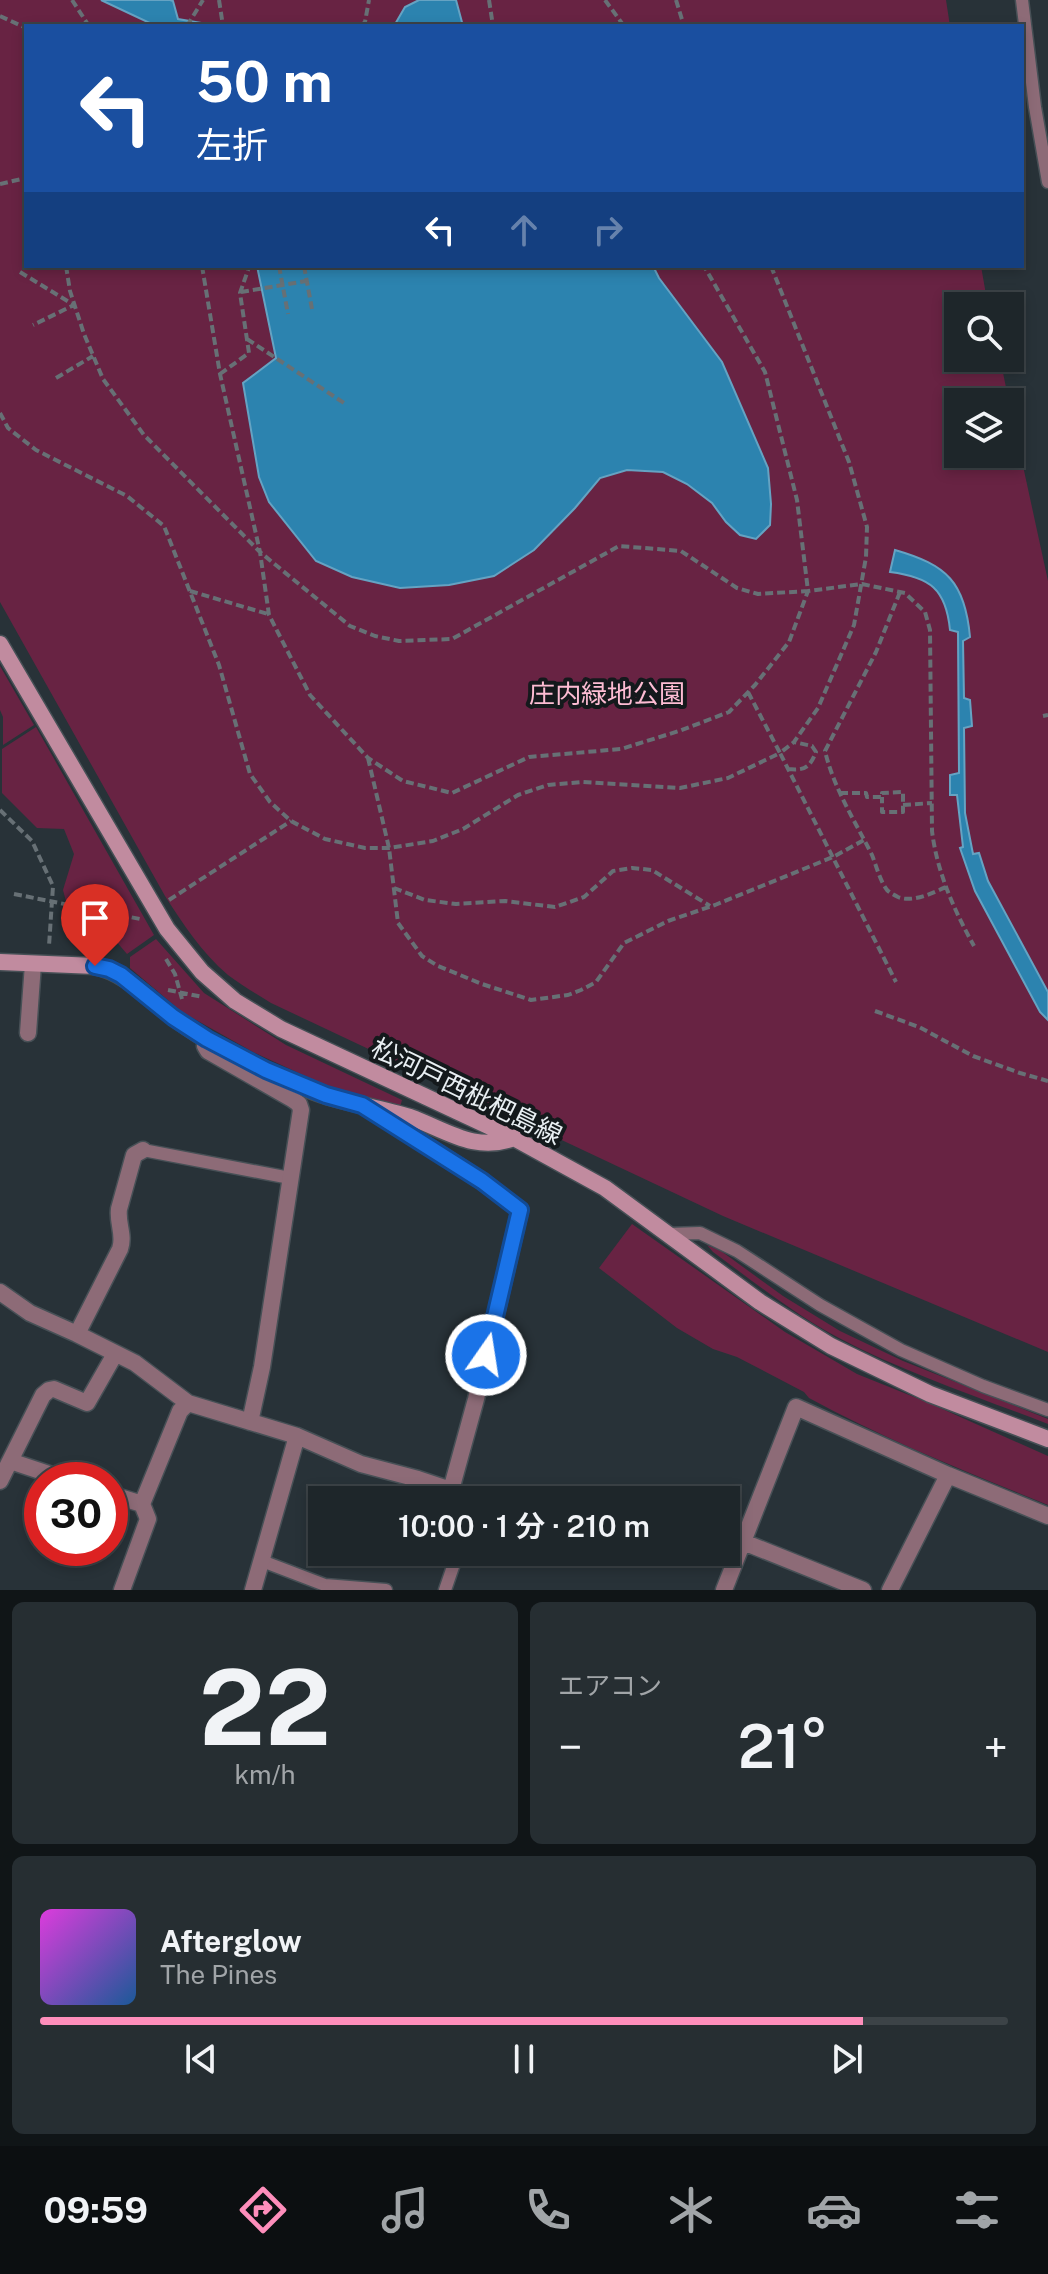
<!DOCTYPE html>
<html lang="ja">
<meta charset="utf-8">
<style>
body{margin:0;font-family:"Public Sans","Noto Sans JP",sans-serif;background:#262e32;color:#f1f3f6;height:100vh;display:flex;flex-direction:column;font-size:30px;white-space:nowrap}
*{box-sizing:border-box;margin:0}
p{font-size:26px;color:#a1a5a8}
.icon{flex:none;width:44px;height:44px;fill:none;stroke:currentColor;stroke-width:2;stroke-linecap:round;stroke-linejoin:round}
.map{position:relative;height:1590px;overflow:hidden}
.details{display:flex;flex-direction:column;gap:12px;padding:12px;background:#101517;flex:1}
.details>*{flex:none}
.top-card{position:absolute;left:24px;top:24px;width:1000px;height:244px;border-radius:0px;box-shadow:0 4px 12px #0003,0 0 0 2px #3c4347;background:#1a4fa0;color:#fff;overflow:hidden}
.fabs{position:absolute;left:944px;top:292px;display:grid;gap:16px}
.fabs a{display:grid;place-items:center;width:80px;height:80px;border-radius:0px;background:#1e262a;box-shadow:0 4px 12px #0003,0 0 0 2px #3c4347;font-size:40px}
.speed{position:absolute;left:24px;top:1462px;display:flex;gap:16px;font-size:40px;font-weight:700;text-align:center}
.speed>*{display:grid;place-content:center;width:104px;height:104px;border-radius:50%;background:#1e262a;box-shadow:0 4px 12px #0003,0 0 0 2px #3c4347;line-height:1}
.speed .limit{border:12px solid #d22;background:#fff;color:#111}
.pin{position:absolute;display:grid;place-items:center;width:68px;height:68px;color:#fff;margin:-82px -34px;border-radius:50% 50% 50% 0;rotate:-45deg;box-shadow:0 0 8px #0007}
.pin .icon{rotate:45deg}
.me{position:absolute;width:88px;margin:-44px;rotate:13deg;stroke-linejoin:round;filter:drop-shadow(0 0 6px #0008)}
.turn{display:flex;align-items:center;gap:28px;height:168px;padding:0 40px;font-size:36px}
.turn .icon{width:104px;height:104px;stroke-width:2.5}
.turn b{display:block;font-size:56px;line-height:68px}
.lanes{display:flex;align-items:center;height:76px;padding:0 40px;background:#0003;justify-content:center;gap:40px;direction:ltr}
.lanes .off{opacity:.35}
.big{font-size:60px;font-weight:600;line-height:1.1}
.details .tile{flex:1;display:flex;flex-direction:column;justify-content:center;gap:12px;min-width:0;padding:0 28px;border-radius:12px;background:#262e32}
.details .dial{align-items:center;gap:0}
.dial b{font-size:104px;line-height:1}
.song{display:flex;align-items:center;gap:24px}
.cover{width:96px;height:96px;border-radius:12px;background:linear-gradient(135deg,hsl(300 70% 55%),hsl(210 70% 35%))}
.played{height:8px;border-radius:4px;background:linear-gradient(90deg,#fe8ebb 85%,#3c4347 85%)}
.keys{display:flex;justify-content:space-around;direction:ltr}
.heat{display:flex;justify-content:space-between;align-items:center;font-size:44px;direction:ltr}
.details .tiles{flex:1;display:grid;gap:12px;grid-template-columns:1fr 1fr}
.tile:last-child{grid-column:span 2}
.trip{position:absolute;left:308px;top:1486px;width:432px;height:80px;border-radius:0px;background:#1e262a;box-shadow:0 4px 12px #0003,0 0 0 2px #3c4347;font-weight:600;line-height:80px;text-align:center}
.menu{display:flex;height:128px;justify-content:space-around;align-items:center;background:#0c0f11;color:#a1a5a8}
.menu .icon{width:56px;height:56px}
.menu .current{color:#fe8ebb}
.menu b{font-size:36px;color:#f1f3f6}
.map>svg:first-child{display:block}
</style>
<div class="map">
<svg width="1048" height="1590" viewBox="0 0 1048 1590">
<rect width="100%" height="100%" fill="#283238"/>
<!-- green -->
<path fill="#682343" d="M0,0H946L950,26H26V266H981L988,306H958V358H1000L1009,402H958V454H1010V406L1048,581V1352L723,1216L271,1003C257,994 241,985 228,975C202,953 183,924 165,896L0,602Z
M0,666L34,725L3,745V717L0,710Z
M36,727L154,935L127,954L103,926L71,920L63,890L74,854L64,829L37,828L2,793V749Z
M156,939L204,993L286,1045L402,1100L400,1107L327,1086L253,1052L182,1012L130,968V957Z
M632,1224L785,1332L857,1374L929,1403L1048,1456V1505C967,1472 886,1440 809,1398L804,1392L737,1357L713,1349L677,1328L599,1268Z
M707,1245L721,1251L783,1296L840,1331L903,1361L1048,1419V1424C978,1397 906,1373 839,1338C794,1314 754,1282 713,1252Z"/>
<!-- water -->
<path fill="#2c83af" stroke="#65a3c3" stroke-width="2" d="M101,0H170L173,1L178,19L201,23L203,26H156Z
M419,0H456L463,26H394L405,7Z
M257,266H653L659,278L722,362L768,468L771,504L770,525L756,539L740,535L726,522L712,503L687,484L663,472L627,470L600,478L575,508L534,550L494,576L449,585L400,588L352,577L316,561L269,502L259,477L243,383L276,358Z
M895,550C947,565 965,582 970,637L963,641L964,698L970,700L972,726L964,728L965,813L973,854L979,853L988,881L1048,992V1020L1040,1012L975,891L960,848L963,847L957,795H950V775L959,773L958,632L950,630C946,589 930,577 890,572Z"/>
<g fill="none" stroke-linecap="round" stroke-linejoin="round">
<!-- service casing -->
<g stroke="#475056" stroke-width="15">
<path id="service" d="M1022,0L1035,107L1048,182
M143,1150L290,1178
M669,1234L700,1233L737,1251L820,1305L901,1350L983,1386L1048,1410
M262,1561L325,1585L386,1590
M445,1590L458,1552"/>
</g>
<!-- minor casing -->
<g stroke="#475056" stroke-width="19">
<path id="minor" d="M28,1033L33,964
M207,1039L205,1046L208,1051L292,1099L299,1104L301,1110L262,1367L250,1422
M366,1107L482,1181L520,1210L476,1399L451,1490
M0,1292L30,1313L77,1334L135,1363L188,1403L297,1436L361,1464L418,1479L451,1490L460,1500
M77,1334L120,1249C125,1235 117,1224 119,1209L134,1155L143,1150
M10,1461L67,1480
M0,1481L43,1395L49,1390L54,1389L87,1403L115,1354
M110,1494L142,1504
M726,1535L863,1590
M122,1590L148,1519L142,1504L180,1411L188,1403
M253,1590L297,1436
M724,1590L796,1407L948,1475L1048,1516
M890,1590L948,1475"/>
</g>
<!-- secondary casing -->
<g stroke="#475056" stroke-width="19">
<path id="secondary" d="M0,644L167,929L202,972L235,1001L281,1029L514,1138L605,1188L760,1302L831,1346L930,1394L1048,1439
M0,962L95,966C126,973 147,997 171,1015C182,1024 194,1032 206,1039C242,1059 289,1084 327,1096C355,1104 383,1109 410,1117C446,1130 475,1153 514,1138"/>
</g>
<!-- path -->
<path stroke="#677075" stroke-width="4" stroke-dasharray="8 4" stroke-linecap="butt" d="M72,0L89,26
M219,0L223,26
M489,0L493,26
M605,0L624,26
M676,0L684,26
M0,16L26,28
M187,26L203,0
M361,26L365,22L369,0
M0,184L26,178
M24,256H26
M66,266L70,291L84,334L103,379L144,435L260,552L350,626L375,636L399,641L452,639L619,546L681,551L737,588L758,594L808,591L797,500L765,372L704,266
M202,266L220,374L260,552L269,615L310,695L368,758L403,781L452,793L529,757L621,749L679,731L729,712L755,685L789,642L808,591L862,584L905,593L925,612L930,630L932,831C937,872 954,910 974,946
M279,266L288,314
M304,266L312,309
M771,266L849,462L867,527L866,557L854,625L818,708L794,742L780,753L896,982
M20,272L74,305L33,325
M241,292L306,281
M247,339L344,403
M220,374L249,353L240,293L248,270L247,266
M56,378L93,356
M0,413L8,428L36,450L127,496L164,526L219,665L250,774L270,802L291,821L325,839L365,848H389L433,841L463,829L518,795L548,785L582,782L680,788L728,778L780,753L748,692
M190,591L268,614
M900,592L876,652L825,751C834,789 855,821 872,855C876,865 880,881 887,890C890,893 894,895 898,897C912,903 933,893 946,887
M1043,716L1048,715
M368,758L389,848L398,923L422,956L438,966L482,984L531,1000L568,995L581,990L596,982L624,943L668,921L715,905L833,857L864,840
M788,769C805,771 810,767 816,752L812,746L794,742
M840,793H866L867,797H882V793L903,792V812H882V797
M903,805L932,803
M0,810L32,841L53,886L49,946
M394,888L425,900L456,904L505,901L555,907L584,897L613,871L632,868L652,870L710,906
M14,894L140,919
M169,900L291,821
M166,959L175,974L182,999
M168,990L203,997
M875,1011L919,1027L973,1056L1020,1073L1048,1081"/>
<!-- service -->
<use href="#service" stroke="#8d6b77" stroke-width="12"/>
<!-- minor -->
<use href="#minor" stroke="#8d6b77" stroke-width="16"/>
<!-- secondary -->
<use href="#secondary" stroke="#c18b9f" stroke-width="16"/>
</g>
<g fill="none" stroke-linecap="round" stroke-linejoin="round">
<!-- route casing -->
<g stroke="#114b97" stroke-width="20">
<path id="route" d="M95,966L109,969L121,975L173,1017L207,1039L266,1070L326,1095L362,1105L482,1181L520,1210L486,1355"/>
</g>
<!-- route -->
<use href="#route" stroke="#1a73e8" stroke-width="14"/>
</g>
<g text-anchor="middle" dominant-baseline="central" stroke-width="8" stroke-linejoin="round" paint-order="stroke">
<!-- park labels -->
<g font-size="26" fill="#fdbcd3" stroke="#14191c">
<text x="607" y="693">庄内緑地公園</text>
</g>
<!-- street labels -->
<g font-size="26" fill="#e9eff3" stroke="#14191c">
<text transform="translate(467 1091) rotate(26)">松河戸西枇杷島線</text>
</g>
</g>
</svg>
<div class="fabs">
<a><svg class="icon" aria-label="search" viewBox="0 0 24 24"><circle cx="10" cy="10" r="6"/><path d="M15 15l6 6"/></svg></a>
<a><svg class="icon" aria-label="layers" viewBox="0 0 24 24"><path d="M12 4l9 5-9 5-9-5zM3 14l9 5 9-5"/></svg></a>
</div>
<div class="speed"><div class="limit">30</div></div>
<div class="pin" style="left:95px;top:966px;background:#d93025"><svg class="icon" aria-label="arrive" viewBox="0 0 24 24"><path d="M6 21V4h12l-3 4 3 4H6"/></svg></div>
<svg class="me" style="left:486px;top:1355px" viewBox="-20 -20 40 40"><circle r="17" fill="#1a73e8" stroke="#fff" stroke-width="3"/><path d="M0-11L8 9 0 5-8 9z" fill="#fff"/></svg>
<div class="trip">10:00 · 1 分 · 210 m</div>
<div class="top-card">
<div class="turn"><svg class="icon" aria-label="left" viewBox="0 0 24 24"><path d="M17 20v-9H6M10 6l-5 5 5 5"/></svg><div><b>50 m</b>左折</div></div>
<div class="lanes"><svg class="icon" aria-label="left" viewBox="0 0 24 24"><path d="M17 20v-9H6M10 6l-5 5 5 5"/></svg><svg class="icon off" aria-label="ahead" viewBox="0 0 24 24"><path d="M12 20V5M6 11l6-6 6 6"/></svg><svg class="icon off" aria-label="right" viewBox="0 0 24 24"><path d="M7 20v-9h11M14 6l5 5-5 5"/></svg></div>
</div>
</div>
<section class="details">
<div class="tiles">
<div class="tile dial"><b>22</b><p>km/h</p></div>
<div class="tile"><p>エアコン</p>
<div class="heat"><a>−</a><b class="big">21°</b><a>+</a></div>
</div>
<div class="tile">
<div class="song"><i class="cover"></i><div><b>Afterglow</b><p>The Pines</p></div></div>
<div class="played"></div>
<div class="keys"><svg class="icon" aria-label="previous" viewBox="0 0 24 24"><path d="M18 5L8 12l10 7zM5 5v14"/></svg><svg class="icon" aria-label="pause" viewBox="0 0 24 24"><path d="M8 5v14M16 5v14"/></svg><svg class="icon" aria-label="next" viewBox="0 0 24 24"><path d="M6 5l10 7-10 7zM19 5v14"/></svg></div>
</div>
</div>
</section>
<nav class="menu">
<b>09:59</b>
<svg class="icon current" aria-label="directions" viewBox="0 0 24 24"><path d="M12 3l9 9-9 9-9-9zM9 14v-3h6M13 9l2 2-2 2"/></svg>
<svg class="icon" aria-label="music" viewBox="0 0 24 24"><path d="M9 18V5l10-2v13"/><circle cx="6" cy="18" r="3"/><circle cx="16" cy="16" r="3"/></svg>
<svg class="icon" aria-label="phone" viewBox="0 0 24 24"><path d="M5 4h4l2 5-3 2q2 4 5 5l2-3 5 2v4C11 20 4 13 5 4z"/></svg>
<svg class="icon" aria-label="climate" viewBox="0 0 24 24"><path d="M12 3v18M4 7l16 10M4 17L20 7"/></svg>
<svg class="icon" aria-label="car" viewBox="0 0 24 24"><path d="M5 17H2v-5l4-1 3-4h7l3 4 3 1v5h-3M9 17h6M6 11h13"/><circle cx="7" cy="17" r="2"/><circle cx="17" cy="17" r="2"/></svg>
<svg class="icon" aria-label="filters" viewBox="0 0 24 24"><path d="M4 7h16M4 17h16"/><circle cx="9" cy="7" r="2"/><circle cx="15" cy="17" r="2"/></svg>
</nav>
